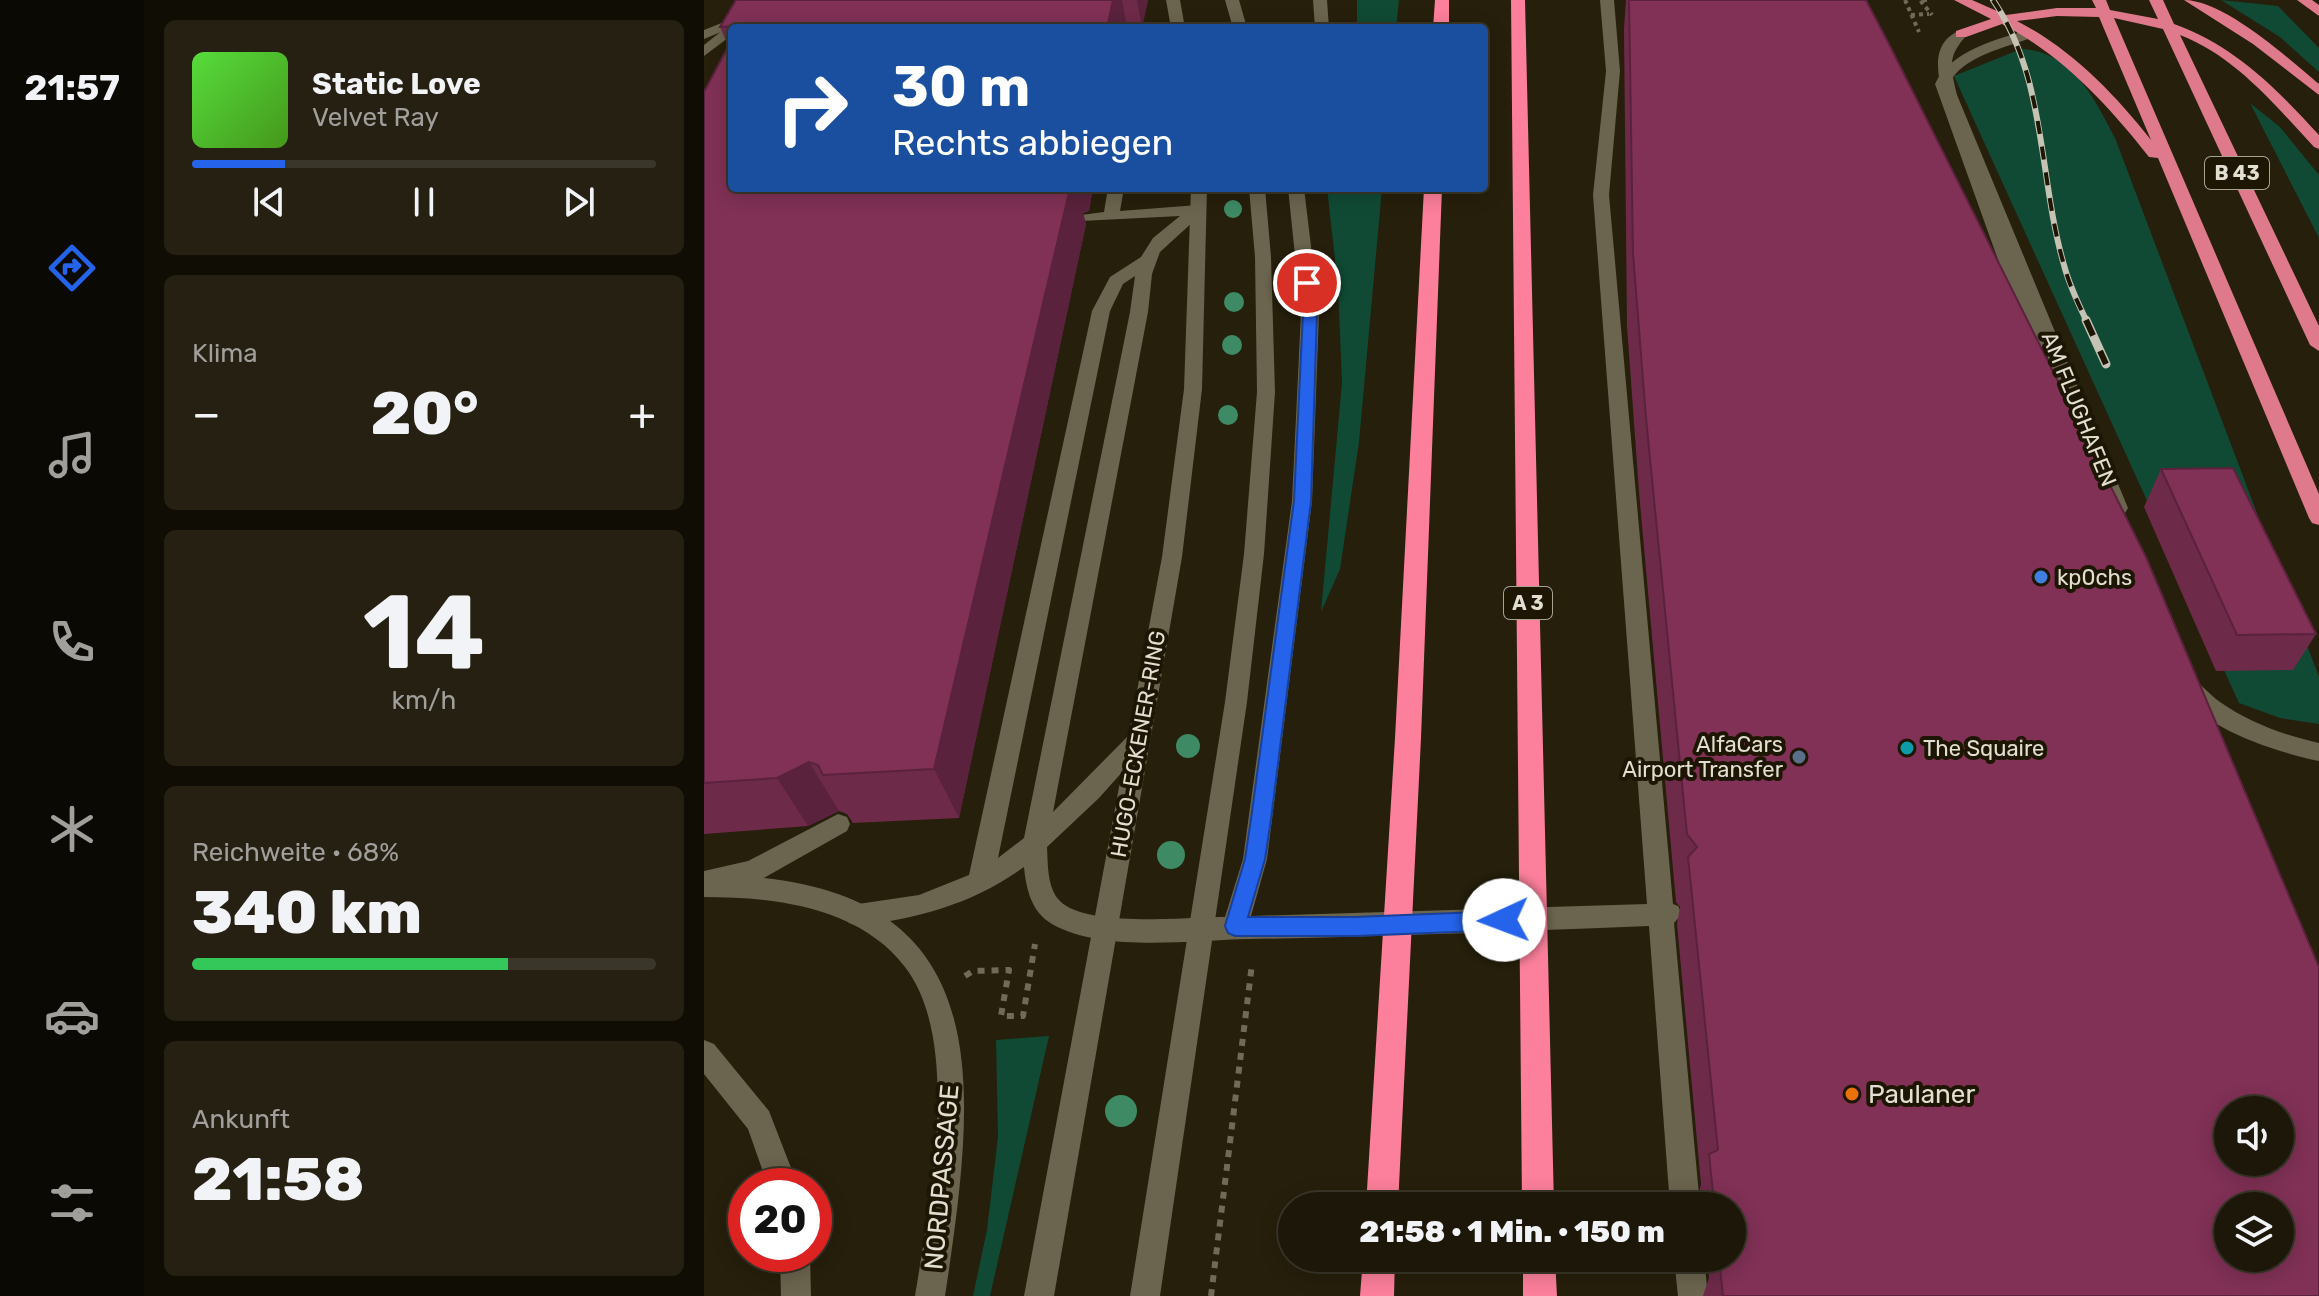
<!DOCTYPE html>
<html lang="de">
<meta charset="utf-8">
<style>
body{margin:0;font-family:Rubik,sans-serif;background:#252012;color:#f1f3f6;height:100vh;display:flex;flex-direction:column;font-size:30px;white-space:nowrap}
*{box-sizing:border-box;margin:0}
p{font-size:26px;color:#a09f9c}
.icon{flex:none;width:44px;height:44px;fill:none;stroke:currentColor;stroke-width:2;stroke-linecap:round;stroke-linejoin:round}
.map{position:relative;flex:1;overflow:hidden}
.panel{display:flex;flex-direction:column;gap:20px;padding:20px;background:#0f0d04;width:560px}
.panel>*{flex:none}
.guide{position:absolute;left:24px;top:24px;width:760px;height:168px;border-radius:8px;box-shadow:0 4px 20px #0003,0 0 0 2px #3a3629;background:#1a4fa0;color:#fff;overflow:hidden}
.fabs{position:absolute;left:1510px;top:1096px;display:grid;gap:16px}
.fabs a{display:grid;place-items:center;width:80px;height:80px;border-radius:50%;background:#1c1708;box-shadow:0 4px 20px #0003,0 0 0 2px #3a3629;font-size:40px}
.speed{position:absolute;left:24px;top:1168px;display:flex;gap:16px;font-size:40px;font-weight:700;text-align:center}
.speed>*{display:grid;place-content:center;width:104px;height:104px;border-radius:50%;background:#1c1708;box-shadow:0 4px 20px #0003,0 0 0 2px #3a3629;line-height:1}
.speed .limit{border:12px solid #d22;background:#fff;color:#111}
.pin{position:absolute;display:grid;place-items:center;width:68px;height:68px;color:#fff;margin:-34px;border:4px solid #fff;border-radius:50%;box-shadow:0 2px 8px #0007}
.me{position:absolute;width:88px;margin:-44px;rotate:268deg;stroke-linejoin:round;filter:drop-shadow(0 0 6px #0008)}
.turn{display:flex;align-items:center;gap:28px;height:168px;padding:0 32px;font-size:36px}
.turn .icon{width:104px;height:104px;stroke-width:2.5}
.turn b{display:block;font-size:56px;line-height:68px}
.big{font-size:60px;font-weight:800;line-height:1.1}
.panel .card{flex:1;display:flex;flex-direction:column;justify-content:center;gap:12px;min-width:0;padding:0 28px;border-radius:12px;background:#252012}
.panel .dial{align-items:center;gap:0}
.dial b{font-size:104px;line-height:1}
.song{display:flex;align-items:center;gap:24px}
.cover{width:96px;height:96px;border-radius:12px;background:linear-gradient(135deg,hsl(110 70% 55%),hsl(100 70% 35%))}
.played{height:8px;border-radius:4px;background:linear-gradient(90deg,#2563eb 20%,#3a3629 20%)}
.keys{display:flex;justify-content:space-around;direction:ltr}
.heat{display:flex;justify-content:space-between;align-items:center;font-size:44px;direction:ltr}
.charge{height:12px;border-radius:6px;background:linear-gradient(90deg,#34c759 68%,#3a3629 0)}
.trip{position:absolute;left:574px;top:1192px;width:468px;height:80px;border-radius:40px;background:#1c1708;box-shadow:0 4px 20px #0003,0 0 0 2px #3a3629;font-weight:800;line-height:80px;text-align:center}
main{display:flex;flex:1;min-height:0}
.tab-bar{display:flex;flex-direction:column;width:144px;justify-content:space-around;align-items:center;background:#0b0903;color:#a09f9c}
.tab-bar .icon{width:56px;height:56px}
.tab-bar .active{color:#2563eb}
.tab-bar b{font-size:36px;color:#f1f3f6}
.map>svg:first-child{display:block}
</style>
<main>
<nav class="tab-bar">
<b>21:57</b>
<svg class="icon active" aria-label="directions" viewBox="0 0 24 24"><path d="M12 3l9 9-9 9-9-9zM9 14v-3h6M13 9l2 2-2 2"/></svg>
<svg class="icon" aria-label="music" viewBox="0 0 24 24"><path d="M9 18V5l10-2v13"/><circle cx="6" cy="18" r="3"/><circle cx="16" cy="16" r="3"/></svg>
<svg class="icon" aria-label="phone" viewBox="0 0 24 24"><path d="M5 4h4l2 5-3 2q2 4 5 5l2-3 5 2v4C11 20 4 13 5 4z"/></svg>
<svg class="icon" aria-label="climate" viewBox="0 0 24 24"><path d="M12 3v18M4 7l16 10M4 17L20 7"/></svg>
<svg class="icon" aria-label="car" viewBox="0 0 24 24"><path d="M5 17H2v-5l4-1 3-4h7l3 4 3 1v5h-3M9 17h6M6 11h13"/><circle cx="7" cy="17" r="2"/><circle cx="17" cy="17" r="2"/></svg>
<svg class="icon" aria-label="filters" viewBox="0 0 24 24"><path d="M4 7h16M4 17h16"/><circle cx="9" cy="7" r="2"/><circle cx="15" cy="17" r="2"/></svg>
</nav>
<section class="panel">
<div class="card">
<div class="song"><i class="cover"></i><div><b>Static Love</b><p>Velvet Ray</p></div></div>
<div class="played"></div>
<div class="keys"><svg class="icon" aria-label="previous" viewBox="0 0 24 24"><path d="M18 5L8 12l10 7zM5 5v14"/></svg><svg class="icon" aria-label="pause" viewBox="0 0 24 24"><path d="M8 5v14M16 5v14"/></svg><svg class="icon" aria-label="next" viewBox="0 0 24 24"><path d="M6 5l10 7-10 7zM19 5v14"/></svg></div>
</div>
<div class="card"><p>Klima</p>
<div class="heat"><a>−</a><b class="big">20°</b><a>+</a></div>
</div>
<div class="card dial"><b>14</b><p>km/h</p></div>
<div class="card"><p>Reichweite · 68%</p><b class="big">340 km</b><div class="charge"></div></div>
<div class="card"><p>Ankunft</p><b class="big">21:58</b></div>
</section>
<div class="map">
<svg width="1615" height="1296" viewBox="0 0 1615 1296">
<rect width="100%" height="100%" fill="#261f0b"/>
<!-- green -->
<path fill="#104a35" d="M653,0H695L692,28H653Z
M1517,0L1574,6L1615,48V72L1576,37Z
M1317,49C1368,51 1390,98 1411,138L1615,677V724L1576,718L1535,703L1250,76Z
M1546,103L1576,127L1615,175V238Z
M623,188H678L655,442L636,569L617,612L638,383L634,286Z
M345,1036L286,1296H269L283,1230L294,1137L292,1040Z"/>
<g fill="none" stroke-linecap="round" stroke-linejoin="round">
<!-- path-far1 -->
<path stroke="#706a59" stroke-width="4" stroke-dasharray="4 4" stroke-linecap="butt" d="M1201,0L1215,32
M1223,0H1216L1228,15
M1207,15L1225,14"/>
<!-- path -->
<path stroke="#706a59" stroke-width="6" stroke-dasharray="7 7" stroke-linecap="butt" d="M261,976L269,971L305,970L297,1016H319L331,944
M507,1296L548,964"/>
<!-- service -->
<path fill="#6b644e" fill-rule="evenodd" d="M609,0H623L625,28H611Z
M896,0H910L916,71L905,195L969,904L974,906L978,914L970,923L996,1206H966L945,926C812,931 678,937 545,939C488,940 398,953 348,924C327,912 322,888 320,867C269,904 215,918 154,926L145,923L141,915L145,907L154,904L215,895L265,875L388,311L406,277L437,257L449,238L476,216L377,221V215L400,212L404,188H420L416,211L494,205L502,210L456,252L448,274L444,312L349,812L426,734L434,732L442,734L446,741L395,798L343,847C344,864 343,888 356,901C382,928 484,917 521,917L539,859L588,501L597,313L584,188H600L615,313L608,501L563,859L547,916L943,904L889,195L902,71ZM431,276L426,312L320,838L294,858L406,311L419,284Z
M39,14L44,15V21L36,28H28V35L0,56V45Z
M1325,30L1332,34L1330,37C1303,47 1258,56 1245,84L1344,349L1335,355L1326,349L1231,84C1246,51 1293,39 1325,30Z
M1482,675C1495,680 1504,694 1516,702C1546,723 1580,735 1615,743V761C1569,751 1494,728 1471,684L1474,678Z
M134,814L143,817L146,824L143,831L58,879L0,893V871L44,861Z
M0,1040L10,1044L65,1111L94,1186H64L44,1129L0,1074Z
M76,1254H106L107,1296H77Z
M970,1258H1000L1004,1296H974Z"/>
<!-- minor -->
<path fill="#6b644e" fill-rule="evenodd" d="M75,0H94L0,39V30Z
M1257,30L1264,34C1243,56 1246,66 1253,95L1424,508L1421,513H1407L1404,508L1239,95C1232,70 1228,41 1257,30Z
M0,875C297,875 275,1072 241,1296H211C225,1208 259,1042 201,967C155,907 70,897 0,897Z"/>
<!-- tertiary -->
<path fill="#6b644e" fill-rule="evenodd" d="M462,0H476L481,28H467Z
M521,0H535L543,28H529Z
M487,188H503L498,389L478,557L350,1296H320L458,557L480,389Z
M545,188H561L567,257L571,392L560,554L543,702L456,1296H426L521,702L540,554L553,392L551,257Z"/>
<!-- trunk -->
<path fill="#df7a8c" fill-rule="evenodd" d="M1250,0H1268L1302,15L1353,8H1392L1388,0H1402L1406,10L1454,19L1445,0H1459L1470,24C1531,46 1572,88 1615,135V149L1610,147C1571,105 1531,56 1476,35L1615,326V351L1606,345L1459,29L1410,18L1615,494V525L1608,523L1605,518L1454,158L1445,157C1403,104 1359,56 1298,24L1262,37H1252V31L1287,19ZM1353,16L1395,17L1447,140C1409,92 1367,49 1313,21Z
M1480,0C1520,0 1584,58 1615,84V95L1549,44Z
M1593,0H1608L1615,5V16Z"/>
<!-- motorway -->
<path fill="#fc7f9b" fill-rule="evenodd" d="M731,0H745V28H729Z
M807,0H821L850,1206H818Z
M720,188H738L717,738L694,1206H662L691,738Z
M659,1258H691L690,1296H656Z
M819,1258H851L853,1296H819Z"/>
<!-- rail-far1 casing -->
<g stroke="#c6c2b4" stroke-width="6">
<path id="rail-far1" d="M1289,0C1343,79 1334,176 1360,265C1365,285 1374,303 1383,322"/>
</g>
<!-- rail casing -->
<g stroke="#c6c2b4" stroke-width="9">
<path id="rail" d="M1382,320L1402,364"/>
</g>
<!-- rail-far1 -->
<use href="#rail-far1" stroke="#1c1603" stroke-width="4" stroke-dasharray="13" stroke-linecap="butt"/>
<!-- rail -->
<use href="#rail" stroke="#1c1603" stroke-width="6" stroke-dasharray="17" stroke-linecap="butt"/>
</g>
<!-- trees -->
<g fill="#3e8a64">
<circle cx="529" cy="209" r="9"/>
<circle cx="530" cy="302" r="10"/>
<circle cx="528" cy="345" r="10"/>
<circle cx="524" cy="415" r="10"/>
<circle cx="484" cy="746" r="12"/>
<circle cx="467" cy="855" r="14"/>
<circle cx="417" cy="1111" r="16"/>
</g>
<!-- wall -->
<path fill="#6e2a49" d="M32,0H444L438,27L28,28V188H389L385,211L379,213L382,224L255,818L149,823L143,814L135,811L104,826L0,834V92L24,46L16,27Z
M922,0H1162L1615,1296H999L1005,1278L1003,1258H1028V1206H991L997,1184L973,924L976,907L972,902L935,492L923,326L920,29Z
M1457,469L1612,634L1589,670L1512,671L1440,507Z"/>
<!-- shaded-wall -->
<path fill="#5a223c" d="M409,0H418L423,28H403Z
M433,0H444L438,27Z
M366,188H389L385,211L379,213L382,224L255,818L230,769Z
M105,762L135,811L104,826L73,778Z"/>
<!-- building -->
<path fill="#803155" stroke="#5a223c" stroke-width="2" fill-rule="evenodd" d="M32,0H409L403,28H34L35,26L16,27Z
M925,0H1162L1185,44L1442,557L1615,967V1296H1019L1015,1258H1028V1206H1019L1010,1202L1005,1154L1014,1150L984,857L993,847L983,834L942,418L929,253ZM1524,1110H1576V1162H1524ZM1524,1206H1576V1258H1524Z
M28,39V188H366L230,769L119,775L114,765L105,762L73,778L0,783V92Z
M1529,468L1612,634L1533,635L1457,469Z"/>
<!-- route -->
<path fill="#2563eb" stroke="#184099" stroke-width="2" d="M603,279L610,283L613,313L607,501L567,819L561,859L544,917H651L800,911L807,914L810,920L807,927L800,930L651,936H531L524,933L521,926L541,859L547,819L590,501L599,313L596,283Z"/>
<!-- markers -->
<circle fill="#3f7fe0" stroke="#1c1603" stroke-width="3" cx="1337" cy="577" r="8"/>
<circle fill="#0f9aa8" stroke="#1c1603" stroke-width="3" cx="1203" cy="748" r="8"/>
<circle fill="#5c6f8a" stroke="#1c1603" stroke-width="3" cx="1095" cy="757" r="8"/>
<circle fill="#e8710a" stroke="#1c1603" stroke-width="3" cx="1148" cy="1094" r="8"/>
<g text-anchor="middle" dominant-baseline="central" stroke-width="8" stroke-linejoin="round" paint-order="stroke">
<!-- shield labels -->
<g fill="#1c1603" stroke="#a7a293" stroke-width="2">
<rect x="1501" y="157" width="64" height="32" rx="6"/>
<rect x="800" y="587" width="48" height="32" rx="6"/>
</g>
<g font-size="20" font-weight="bold" fill="#e2ded1">
<text x="1533" y="173">B 43</text>
<text x="824" y="603">A 3</text>
</g>
<!-- street labels -->
<g font-size="22" fill="#e2ded1" stroke="#1c1603">
<text transform="translate(1375 409) rotate(68)">AM FLUGHAFEN</text>
<text transform="translate(434 744) rotate(-80)">HUGO-ECKENER-RING</text>
</g>
<!-- poi labels -->
<g font-size="22" fill="#e2ded1" stroke="#1c1603" text-anchor="start">
<text x="1353" y="577">kp0chs</text>
<text x="1079" y="744" text-anchor="end">AlfaCars<tspan x="1079" dy="25">Airport Transfer</tspan></text>
<text x="1219" y="748">The Squaire</text>
</g>
<!-- near-poi labels -->
<g font-size="26" fill="#e2ded1" stroke="#1c1603" text-anchor="start">
<text x="1164" y="1094">Paulaner</text>
</g>
<!-- near-street labels -->
<g font-size="26" fill="#e2ded1" stroke="#1c1603">
<text transform="translate(238 1177) rotate(-85)">NORDPASSAGE</text>
</g>
</g>
</svg>
<div class="fabs">
<a><svg class="icon" aria-label="sound" viewBox="0 0 24 24"><path d="M4 9h4l5-4v14l-5-4H4zM17 9q2 3 0 6"/></svg></a>
<a><svg class="icon" aria-label="layers" viewBox="0 0 24 24"><path d="M12 4l9 5-9 5-9-5zM3 14l9 5 9-5"/></svg></a>
</div>
<div class="speed"><div class="limit">20</div></div>
<div class="pin" style="left:603px;top:283px;background:#d93025"><svg class="icon" aria-label="arrive" viewBox="0 0 24 24"><path d="M6 21V4h12l-3 4 3 4H6"/></svg></div>
<svg class="me" style="left:800px;top:920px" viewBox="-20 -20 40 40"><circle r="19" fill="#fff"/><path d="M0-13L10 11 0 6-10 11z" fill="#2563eb"/></svg>
<div class="trip">21:58 · 1 Min. · 150 m</div>
<div class="guide">
<div class="turn"><svg class="icon" aria-label="right" viewBox="0 0 24 24"><path d="M7 20v-9h11M14 6l5 5-5 5"/></svg><div><b>30 m</b>Rechts abbiegen</div></div>
</div>
</div>
</main>
